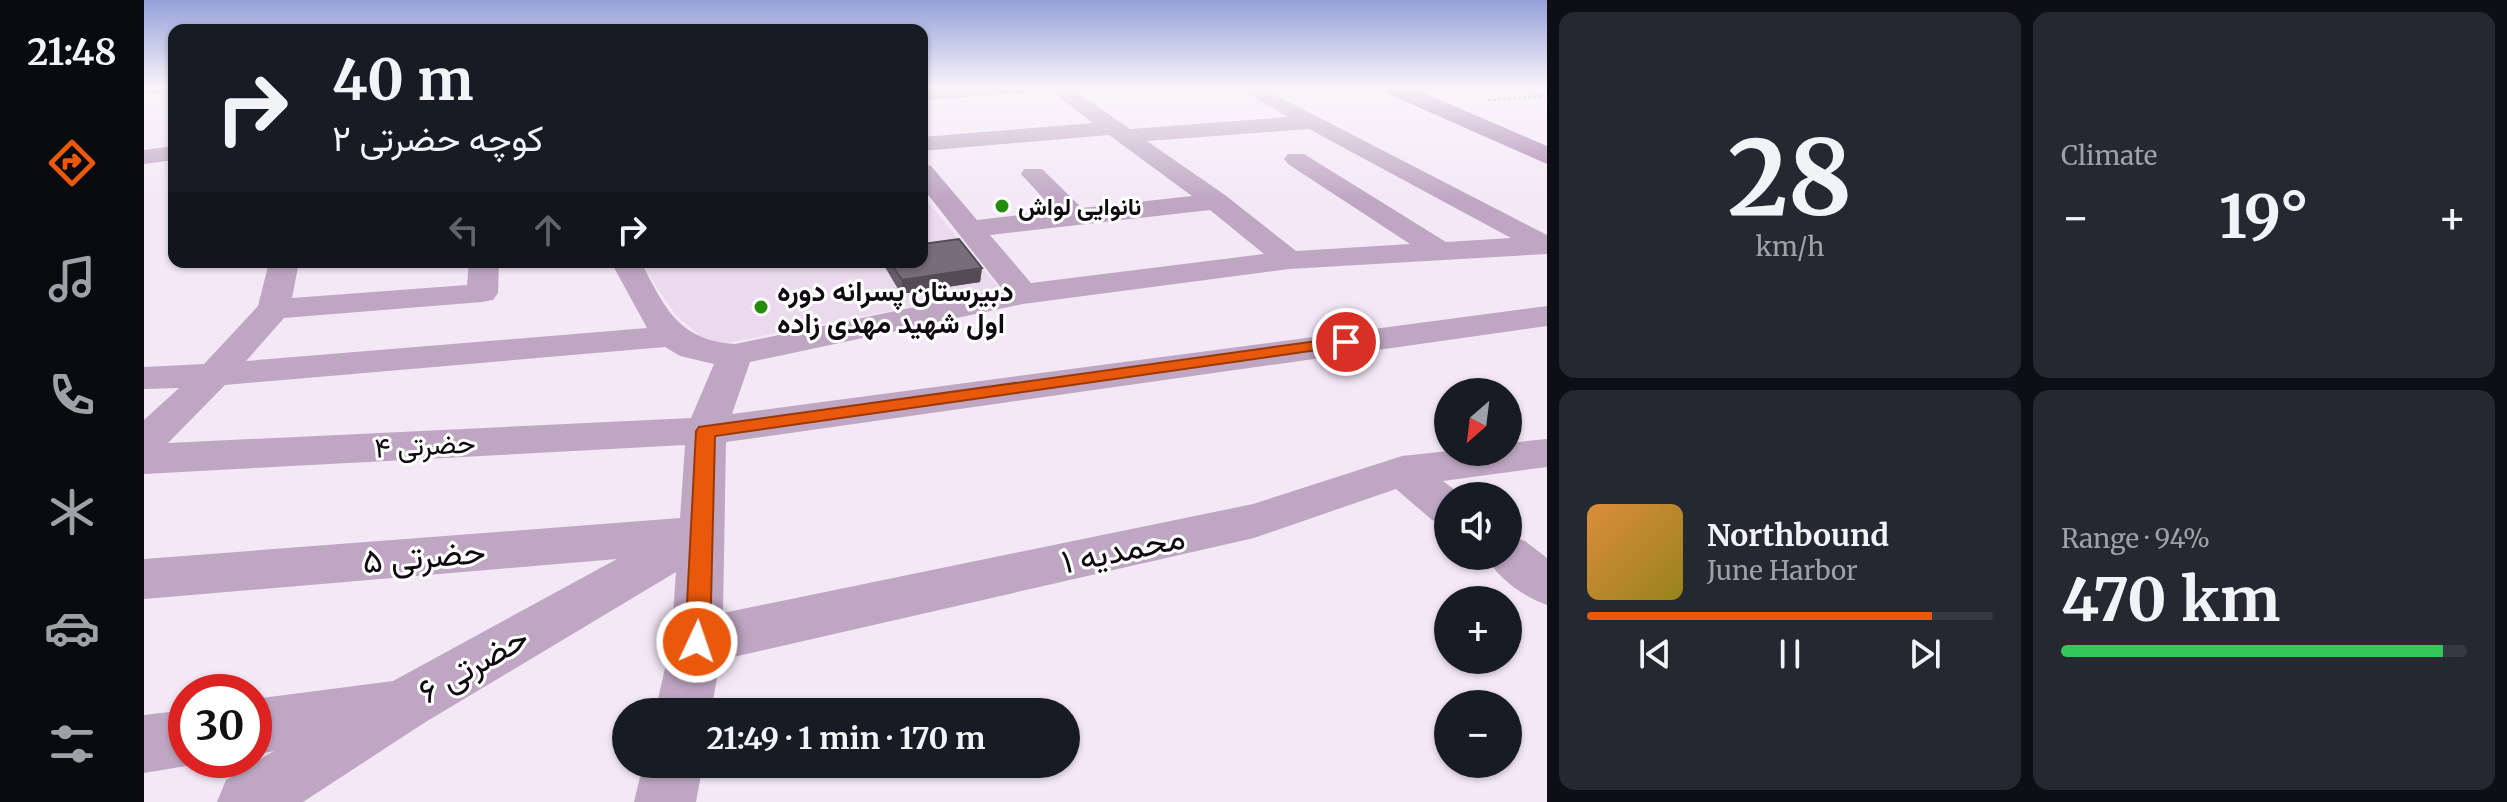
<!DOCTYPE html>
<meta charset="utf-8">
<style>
body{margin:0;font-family:Merriweather,Vazirmatn,serif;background:#242831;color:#f1f3f6;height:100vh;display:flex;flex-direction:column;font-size:30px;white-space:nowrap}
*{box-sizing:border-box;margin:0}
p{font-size:26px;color:#9ea1a6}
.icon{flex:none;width:44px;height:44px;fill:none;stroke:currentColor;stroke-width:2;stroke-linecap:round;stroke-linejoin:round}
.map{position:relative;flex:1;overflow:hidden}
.side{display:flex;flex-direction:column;gap:12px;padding:12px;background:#0d0f14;width:960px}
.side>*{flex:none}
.banner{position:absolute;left:24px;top:24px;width:760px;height:244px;border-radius:16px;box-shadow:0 2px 6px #0004;background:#171b24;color:#f1f3f6;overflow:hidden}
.needle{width:52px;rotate:208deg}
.buttons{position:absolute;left:1290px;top:378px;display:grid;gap:16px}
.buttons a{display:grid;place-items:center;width:88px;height:88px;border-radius:50%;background:#171b24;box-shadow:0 2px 6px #0004;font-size:40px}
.speed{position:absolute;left:24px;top:674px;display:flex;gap:16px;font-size:40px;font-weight:700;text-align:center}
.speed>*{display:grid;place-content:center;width:104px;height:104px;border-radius:50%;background:#171b24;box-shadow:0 2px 6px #0004;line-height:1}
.speed .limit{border:12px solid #d22;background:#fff;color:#111}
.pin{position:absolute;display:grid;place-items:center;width:68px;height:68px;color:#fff;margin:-34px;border:4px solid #fff;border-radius:50%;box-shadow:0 2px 8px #0007}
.me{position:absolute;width:88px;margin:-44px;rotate:3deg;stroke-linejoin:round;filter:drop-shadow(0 0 6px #0008)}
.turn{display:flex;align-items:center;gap:28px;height:168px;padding:0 32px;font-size:36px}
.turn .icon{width:104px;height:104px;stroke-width:2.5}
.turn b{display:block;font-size:56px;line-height:68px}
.lanes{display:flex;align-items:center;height:76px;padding:0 32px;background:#0003;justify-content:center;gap:40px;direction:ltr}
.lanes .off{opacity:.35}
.big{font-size:60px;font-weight:700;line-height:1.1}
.side .tile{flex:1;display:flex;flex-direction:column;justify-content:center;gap:12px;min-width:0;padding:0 28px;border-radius:16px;background:#242831}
.side .dial{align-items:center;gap:0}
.dial b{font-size:104px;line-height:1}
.song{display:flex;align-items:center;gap:24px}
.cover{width:96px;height:96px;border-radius:12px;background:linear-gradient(135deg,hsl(30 70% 55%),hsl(50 70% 35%))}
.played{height:8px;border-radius:4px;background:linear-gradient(90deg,#ea580c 85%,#363941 85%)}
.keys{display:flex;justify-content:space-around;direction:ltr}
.heat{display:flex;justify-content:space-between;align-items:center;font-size:44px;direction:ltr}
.charge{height:12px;border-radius:6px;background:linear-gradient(90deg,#34c759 94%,#363941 0)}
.side .tiles{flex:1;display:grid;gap:12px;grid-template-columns:repeat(2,1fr)}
.trip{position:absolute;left:468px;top:698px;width:468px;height:80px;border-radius:40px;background:#171b24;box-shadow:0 2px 6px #0004;font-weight:700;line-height:80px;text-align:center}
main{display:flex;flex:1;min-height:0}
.dock{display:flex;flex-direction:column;width:144px;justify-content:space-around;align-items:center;background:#090b0e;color:#9ea1a6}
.dock .icon{width:56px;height:56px}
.dock .active{color:#ea580c}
.dock b{font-size:36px;color:#f1f3f6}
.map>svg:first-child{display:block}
</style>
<main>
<nav class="dock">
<b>21:48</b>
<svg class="icon active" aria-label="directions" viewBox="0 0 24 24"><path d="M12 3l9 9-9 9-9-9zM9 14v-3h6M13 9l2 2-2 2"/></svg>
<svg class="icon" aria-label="music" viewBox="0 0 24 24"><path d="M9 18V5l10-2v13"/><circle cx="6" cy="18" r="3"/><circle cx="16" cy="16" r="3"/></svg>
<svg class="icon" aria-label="phone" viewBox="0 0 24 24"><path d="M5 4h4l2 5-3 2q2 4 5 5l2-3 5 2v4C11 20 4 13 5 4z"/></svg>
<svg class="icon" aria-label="climate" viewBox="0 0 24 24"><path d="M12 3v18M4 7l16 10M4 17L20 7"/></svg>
<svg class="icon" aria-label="car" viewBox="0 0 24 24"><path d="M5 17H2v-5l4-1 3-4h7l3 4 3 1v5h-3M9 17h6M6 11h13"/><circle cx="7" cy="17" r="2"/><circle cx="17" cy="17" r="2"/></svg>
<svg class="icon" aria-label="filters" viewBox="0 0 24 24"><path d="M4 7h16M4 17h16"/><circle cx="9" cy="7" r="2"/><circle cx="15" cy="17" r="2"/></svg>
</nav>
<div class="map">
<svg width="1403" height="802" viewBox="0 0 1403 802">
<rect width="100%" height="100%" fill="#f4e8f7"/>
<!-- built -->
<path fill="#ebdaed" d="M778,195L856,289L582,343L562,341L531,314L496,262H778Z"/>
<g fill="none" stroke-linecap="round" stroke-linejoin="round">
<!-- path -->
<path stroke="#938a95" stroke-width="3" stroke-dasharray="3 2" stroke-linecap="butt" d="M1371,87L1391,94
M1344,100L1403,96"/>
<!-- street -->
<path fill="#bfa7c3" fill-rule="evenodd" d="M0,87H30V92L0,94Z
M925,87L986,129L1144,117L1092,87H1116L1403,235V254L1145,269L879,304L606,362L588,414L1403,306V326L582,442L579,613L1109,504L1258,456L1304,451L1364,452V443L1403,439V467L1299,481L1319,496H1304V525L1288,520L1252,489L1110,538L576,660L567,712H511L527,642L532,572L280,723L159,802H73L82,780L130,751L110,755V699L249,681L473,559L0,599V559L536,518L541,445L0,474V420L35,388L0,389V367L60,364L114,306L125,262H155L148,298L323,285L325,262H355L354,293L349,300L338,302L140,318L102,361L503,328L467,262H497C521,308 534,340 591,344L858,289L778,187V164L787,166L833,220L911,211L877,174L880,169H898L938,208L1048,196L965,135L778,151V137L949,123L906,91L778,100V88ZM1165,129L1367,238L1302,242L1160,154H1144L1140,159L1144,164L1266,244L1152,251L1081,195L1003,141ZM1066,210L1120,254L887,283L846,235ZM521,347L536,356L570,364L547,418L24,443L81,385Z
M30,146V160L0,164V150Z
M1364,535L1381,541L1403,558V605C1380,597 1353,578 1342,556H1364Z
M42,710V760H58L42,766L0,773V715Z
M499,764H559L552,802H490Z"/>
<!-- secondary -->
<path fill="#a884ae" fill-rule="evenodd" d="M1237,87H1266L1403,146V164L1240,92Z"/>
</g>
<!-- wall -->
<path fill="#675e69" d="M738,262H778L838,268L836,282L757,294Z"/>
<!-- shaded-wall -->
<path fill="#544c55" d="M838,268L836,282L757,294L758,280Z"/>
<!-- building -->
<path fill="#786d7a" stroke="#544c55" stroke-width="2" d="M815,239L838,268L758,280L746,262H778V244Z"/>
<!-- sky -->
<linearGradient id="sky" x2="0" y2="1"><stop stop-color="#94a0d8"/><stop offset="0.44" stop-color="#faf5fb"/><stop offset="1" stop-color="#faf5fb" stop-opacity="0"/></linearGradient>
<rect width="1403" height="199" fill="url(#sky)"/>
<!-- route -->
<path fill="#ea580c" stroke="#983908" stroke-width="2" d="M1202,337L1208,338L1210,342L1208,345L571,436L566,642L562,650L553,653L545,650L541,642L552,431L555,427Z"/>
<!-- markers -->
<g fill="#238c0a" stroke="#fff" stroke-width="3">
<circle cx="858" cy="206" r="8"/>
<circle cx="617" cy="307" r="8"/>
</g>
<g text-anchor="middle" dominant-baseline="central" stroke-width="6" stroke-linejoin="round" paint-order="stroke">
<!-- far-poi labels -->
<g font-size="24" font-weight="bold" fill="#0f0b10" stroke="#fff" text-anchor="start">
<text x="874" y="206">نانوایی لواش</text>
</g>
<!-- poi labels -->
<g font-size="28" font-weight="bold" fill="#0f0b10" stroke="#fff" text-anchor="start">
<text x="633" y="291">دبیرستان پسرانه دوره<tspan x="633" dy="32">اول شهید مهدی زاده</tspan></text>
</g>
<!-- street labels -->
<g font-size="28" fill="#0f0b10" stroke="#fff">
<text transform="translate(281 445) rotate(-3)">حضرتی ۴</text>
</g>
<!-- near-street labels -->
<g font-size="34" fill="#0f0b10" stroke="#fff">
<text transform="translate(979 549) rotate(-12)">محمدیه ۱</text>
<text transform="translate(280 556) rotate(-5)">حضرتی ۵</text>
<text transform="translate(329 664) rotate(-30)">حضرتی ۶</text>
</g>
</g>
</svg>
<div class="buttons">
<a><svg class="needle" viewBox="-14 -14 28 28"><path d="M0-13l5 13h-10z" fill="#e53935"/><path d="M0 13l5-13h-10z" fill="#9ea1a6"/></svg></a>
<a><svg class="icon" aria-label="sound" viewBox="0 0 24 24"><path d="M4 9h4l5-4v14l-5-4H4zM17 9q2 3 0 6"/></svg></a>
<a>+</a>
<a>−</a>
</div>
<div class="speed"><div class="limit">30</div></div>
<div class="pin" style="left:1202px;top:342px;background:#d93025"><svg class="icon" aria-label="arrive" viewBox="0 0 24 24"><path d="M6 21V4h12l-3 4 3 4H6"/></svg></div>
<svg class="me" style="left:553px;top:642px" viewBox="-20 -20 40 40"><circle r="17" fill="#ea580c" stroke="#fff" stroke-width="3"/><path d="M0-11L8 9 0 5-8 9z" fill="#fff"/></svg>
<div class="trip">21:49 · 1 min · 170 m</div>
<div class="banner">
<div class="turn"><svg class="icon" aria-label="right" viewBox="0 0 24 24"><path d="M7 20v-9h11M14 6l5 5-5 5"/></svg><div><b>40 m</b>کوچه حضرتی ۲</div></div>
<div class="lanes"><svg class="icon off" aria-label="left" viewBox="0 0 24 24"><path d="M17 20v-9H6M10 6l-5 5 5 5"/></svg><svg class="icon off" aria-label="ahead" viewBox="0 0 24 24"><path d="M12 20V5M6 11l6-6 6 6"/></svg><svg class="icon" aria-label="right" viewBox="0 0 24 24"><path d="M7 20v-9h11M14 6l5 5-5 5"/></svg></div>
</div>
</div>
<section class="side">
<div class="tiles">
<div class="tile dial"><b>28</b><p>km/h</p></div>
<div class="tile"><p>Climate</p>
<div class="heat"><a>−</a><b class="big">19°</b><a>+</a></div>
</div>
<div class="tile">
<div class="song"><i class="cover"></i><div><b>Northbound</b><p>June Harbor</p></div></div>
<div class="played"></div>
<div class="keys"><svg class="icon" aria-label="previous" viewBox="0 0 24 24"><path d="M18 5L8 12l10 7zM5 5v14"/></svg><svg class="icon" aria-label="pause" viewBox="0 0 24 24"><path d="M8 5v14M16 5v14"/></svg><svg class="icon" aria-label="next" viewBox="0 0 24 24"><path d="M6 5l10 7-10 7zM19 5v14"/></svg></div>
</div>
<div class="tile"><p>Range · 94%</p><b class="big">470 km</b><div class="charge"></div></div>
</div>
</section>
</main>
